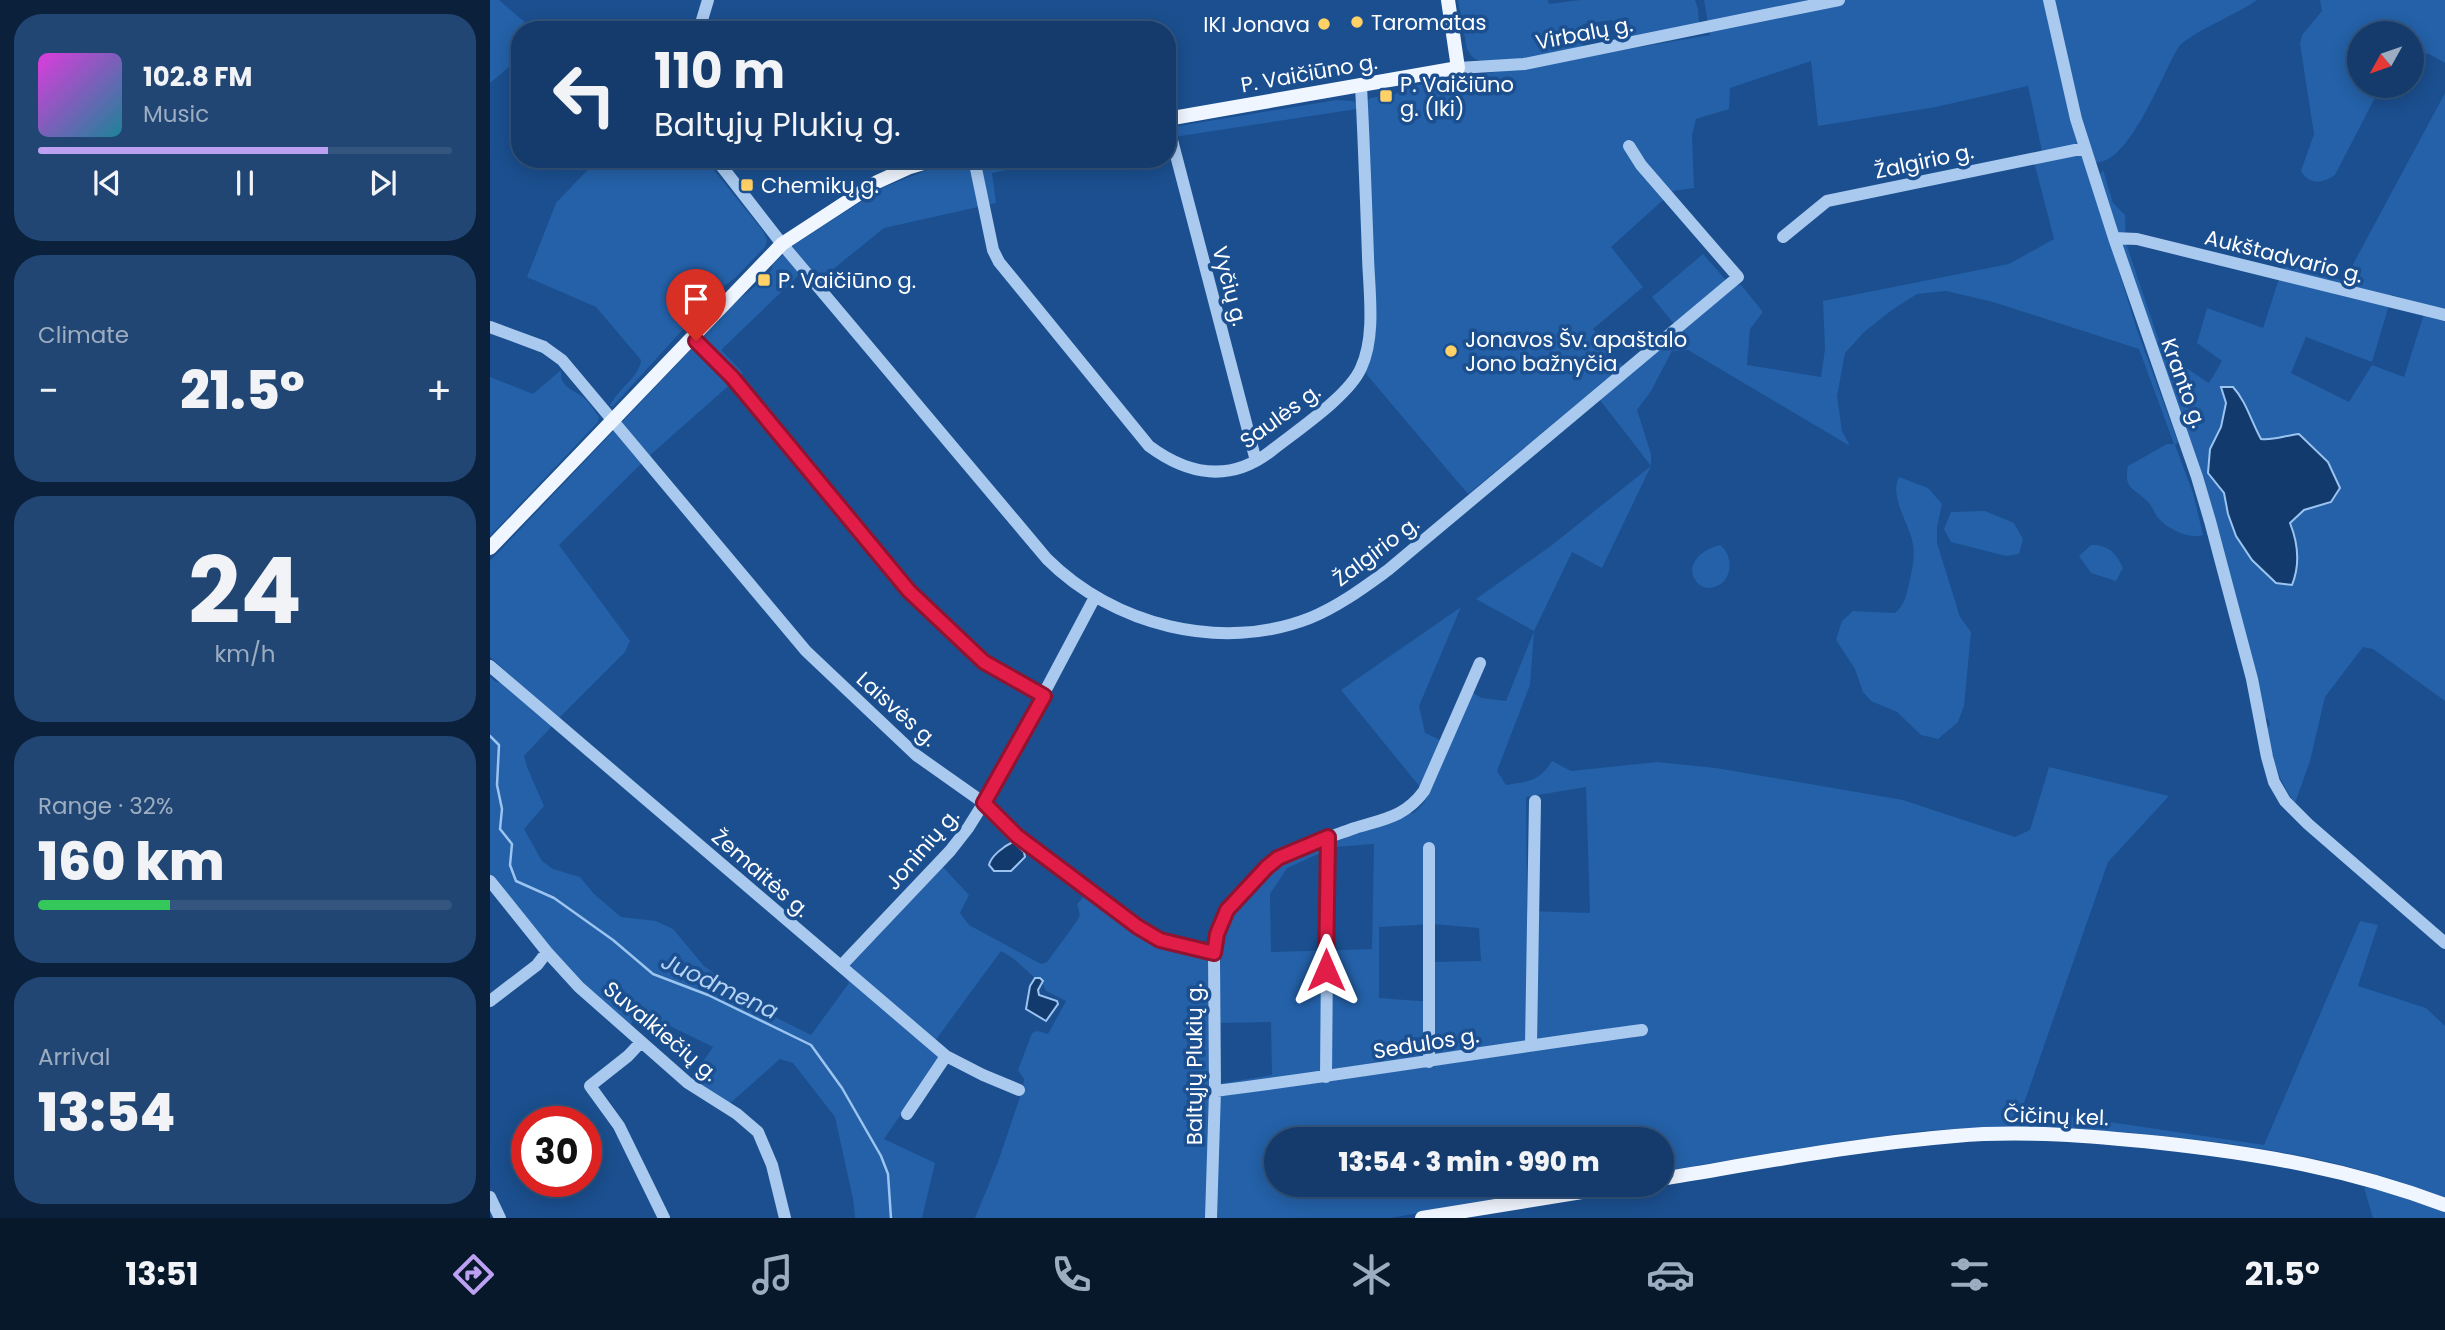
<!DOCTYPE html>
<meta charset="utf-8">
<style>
body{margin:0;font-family:Poppins,sans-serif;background:#214673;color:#f1f3f6;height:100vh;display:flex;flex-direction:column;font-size:26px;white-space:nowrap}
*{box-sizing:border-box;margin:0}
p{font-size:23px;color:#9dadc1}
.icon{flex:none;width:38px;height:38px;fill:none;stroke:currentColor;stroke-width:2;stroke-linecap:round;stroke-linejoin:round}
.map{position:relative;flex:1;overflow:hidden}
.side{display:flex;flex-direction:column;gap:14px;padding:14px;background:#0b203b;width:490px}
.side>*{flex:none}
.guide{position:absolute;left:21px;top:21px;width:665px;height:147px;border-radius:28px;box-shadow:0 4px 18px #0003,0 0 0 2px #33557e;background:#143b6b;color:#f1f3f6;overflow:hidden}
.needle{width:46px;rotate:230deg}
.fabs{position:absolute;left:1857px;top:21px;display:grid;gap:14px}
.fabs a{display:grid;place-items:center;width:77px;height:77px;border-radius:50%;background:#143b6b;box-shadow:0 4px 18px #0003,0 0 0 2px #33557e;font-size:35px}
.speed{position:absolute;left:21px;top:1106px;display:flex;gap:14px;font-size:35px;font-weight:700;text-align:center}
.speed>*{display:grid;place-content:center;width:91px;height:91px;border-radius:50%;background:#143b6b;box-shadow:0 4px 18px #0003,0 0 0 2px #33557e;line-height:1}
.speed .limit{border:10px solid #d22;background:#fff;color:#111}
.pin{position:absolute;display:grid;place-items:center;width:60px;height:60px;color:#fff;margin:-72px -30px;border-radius:50% 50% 50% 0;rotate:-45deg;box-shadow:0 0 7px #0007}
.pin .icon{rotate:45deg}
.me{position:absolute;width:77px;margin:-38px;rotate:0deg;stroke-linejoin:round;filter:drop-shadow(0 0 5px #0008)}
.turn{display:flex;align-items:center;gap:24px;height:147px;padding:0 28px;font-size:32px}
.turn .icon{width:91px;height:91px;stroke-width:2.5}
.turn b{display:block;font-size:49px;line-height:60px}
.big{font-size:52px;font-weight:800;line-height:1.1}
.side .widget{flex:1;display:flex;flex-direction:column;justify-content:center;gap:10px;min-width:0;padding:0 24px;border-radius:28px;background:#214673}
.side .dial{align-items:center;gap:0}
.dial b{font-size:91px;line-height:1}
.song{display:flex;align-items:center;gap:21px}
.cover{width:84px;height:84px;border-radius:10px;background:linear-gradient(135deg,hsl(300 70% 55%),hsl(190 70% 35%))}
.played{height:7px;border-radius:4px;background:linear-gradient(90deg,#bca0f2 70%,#33557e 70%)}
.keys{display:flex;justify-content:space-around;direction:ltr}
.heat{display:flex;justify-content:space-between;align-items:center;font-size:38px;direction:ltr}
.charge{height:10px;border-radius:5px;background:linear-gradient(90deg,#34c759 32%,#33557e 0)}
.trip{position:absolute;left:774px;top:1127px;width:410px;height:70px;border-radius:35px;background:#143b6b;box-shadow:0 4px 18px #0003,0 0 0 2px #33557e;font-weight:800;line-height:70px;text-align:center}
.tabs{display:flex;height:112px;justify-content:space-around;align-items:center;background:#08182b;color:#9dadc1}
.tabs .icon{width:49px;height:49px}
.tabs .active{color:#bca0f2}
.tabs b{font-size:32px;color:#f1f3f6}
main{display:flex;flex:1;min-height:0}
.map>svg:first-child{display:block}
</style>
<main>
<section class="side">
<div class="widget">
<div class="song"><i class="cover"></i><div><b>102.8 FM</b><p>Music</p></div></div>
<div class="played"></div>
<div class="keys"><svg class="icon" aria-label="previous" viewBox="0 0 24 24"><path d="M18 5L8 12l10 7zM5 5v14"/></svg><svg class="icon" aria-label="pause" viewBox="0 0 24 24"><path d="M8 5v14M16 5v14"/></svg><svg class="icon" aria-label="next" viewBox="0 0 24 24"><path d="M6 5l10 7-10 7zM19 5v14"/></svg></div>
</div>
<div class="widget"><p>Climate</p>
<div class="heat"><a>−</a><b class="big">21.5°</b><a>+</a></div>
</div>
<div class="widget dial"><b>24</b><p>km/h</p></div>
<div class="widget"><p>Range · 32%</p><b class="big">160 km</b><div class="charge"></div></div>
<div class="widget"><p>Arrival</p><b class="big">13:54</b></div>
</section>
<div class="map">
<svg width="1955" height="1218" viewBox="0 0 1955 1218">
<rect width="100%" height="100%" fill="#1b4f8f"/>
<!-- green -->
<path fill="#2461a8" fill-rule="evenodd" d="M0,0H9L44,30H30V58L0,83Z
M968,0H1058L1059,4L1090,0H1205L1208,9L1209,24L1127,41L1123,20L1093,24V49C1065,53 1016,66 988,60C983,59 980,54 977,49Z
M1214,0H1767C1750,13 1697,34 1688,48C1673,72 1638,168 1604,162L1583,122L1646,327L1688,442L1685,445L1703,493L1713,535C1700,540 1678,529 1669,519C1664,514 1663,506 1657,501C1645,488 1633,490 1638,466L1677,444H1684L1649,349L1503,302L1456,291L1427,294L1402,310L1374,332L1355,353L1347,396L1352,431L1360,446L1198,350L1182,351L1161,391L1147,410L1161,454V466L1112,568L1082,552L1044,631L1040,685L1007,771L1016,785C1039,781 1049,782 1062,761L1081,771L1167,762L1226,768L1413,800L1525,837L1540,830L1559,767L1679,796L1618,862L1532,1109L1774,1145L1870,921L1888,925L1868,986L1936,1008L1955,1026V1198C1869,1164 1783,1148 1692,1138C1606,1128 1520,1124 1433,1131C1408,1133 1384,1138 1359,1141C1296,1150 1234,1161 1171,1172V1139H786V1185H1095L900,1218H724L728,1084L782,1075L781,1022L730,1023C731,996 727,932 741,911C755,891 777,873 797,860L925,812L935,802L930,787L851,690L971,607L929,706L935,733L952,741L975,689L992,698L1016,701L1044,631L986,599L1062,545L1161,466L1103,391L978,494L877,375L875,370L876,103L880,98L905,94L917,87L1220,35ZM1321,61L1328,126L1446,107L1538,86L1552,151L1542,154L1564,239L1519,264L1333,301L1335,349L1331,377L1257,365L1260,329L1273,312L1251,285L1241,286L1213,254L1162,297L1184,324L1133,366L1103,329L1153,287L1121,247L1183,191L1204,188L1202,135L1206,119L1239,109L1240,88ZM1096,787L1100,913L1037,911L1036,797ZM884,844L882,949L781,952L780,894L797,868L844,847ZM943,924L989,928L991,961L942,962L943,1002L889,998V927Z
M1830,0H1955V63L1939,54L1922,52V33H1869V86H1891L1845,175C1833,183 1820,186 1811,171L1824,134L1810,44L1812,35L1832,11Z
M1955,93V701L1883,649L1873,647L1835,697L1820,761L1805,803C1787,779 1783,758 1776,729L1780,725L1779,720L1774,717L1739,571L1608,177L1613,170L1623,203L1635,215L1636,243L1673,353L1719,383L1732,361L1707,343L1717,308L1773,328L1794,263L1854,281ZM1902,295L1937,305L1914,377L1882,365L1859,402L1801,373L1816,337L1882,362ZM1752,397L1759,418L1771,439C1782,441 1796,435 1809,434L1838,462L1849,489L1841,502L1814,510L1800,524C1808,543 1810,565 1802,585L1786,583L1762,560L1738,514L1734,493L1718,473L1720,449L1731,427L1736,403Z
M846,100L863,101L866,103L867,109L677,138V128Z
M108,159H215L273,231L277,240L275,247L245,278L230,289L123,406H120C127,389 149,378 151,360L106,307L37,277L66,203Z
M488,159H571L502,173L506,203L394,228L321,287L310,274L231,350L253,373L158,457L69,545L140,641L135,652L69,718L0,657V561L247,301L263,288L281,271L283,264L305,244L394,187L440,169Z
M71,370C70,386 79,388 90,395C97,399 104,410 109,417L108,422L0,536V377L43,394Z
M1409,477L1438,488L1452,504L1447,527V543L1470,617L1481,632L1474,706L1468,722L1448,739L1431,735L1407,712L1381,701L1373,692L1365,669L1346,640L1352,621L1363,611L1405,613C1415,604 1416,596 1419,584C1422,569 1426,556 1422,540C1418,522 1399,496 1409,477Z
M1495,511L1524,523L1533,539L1529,554L1516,556L1461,542L1454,529L1461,512Z
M1230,545C1245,556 1243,585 1220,588C1209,589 1199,576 1203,565C1208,553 1219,548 1230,545Z
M1601,545C1618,544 1627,554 1633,568L1626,581L1601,573L1589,556Z
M0,677L6,682L16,683L63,725L34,756L37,767L54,806L34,829L52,861L63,869L90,877L104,894L131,917L166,921L183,929L214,966L235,981L229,989L248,1001L259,1004L321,1035L359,983L353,973L453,867L479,895L470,913L479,925L551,964L557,962L587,921L590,915L587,904L597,893L637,927L662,943L718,958L722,968L716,1218H485L508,1162L533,1088L534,1079L528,1070L542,1033L547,1031L558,1034L576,1001L556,991L550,978H545L524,959L511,951L439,1049L450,1058L394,1139L445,1163L432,1218H365L363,1199L345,1117L303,1063L290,1059L238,1105L200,1080L223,1047L180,1026L168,1027L145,1018L139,1027L86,979L0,876Z
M1880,1187L1955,1211V1218H1883L1874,1188Z"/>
<!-- water -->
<path fill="#123a6d" stroke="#9cc4f0" stroke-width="2" d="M1731,387H1743C1756,401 1761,421 1771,439C1782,441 1797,435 1809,434L1838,462L1850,488L1841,502L1814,510L1800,523C1808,543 1810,565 1802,585L1786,583L1762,560L1746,536L1738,514L1734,493L1718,473L1720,449L1731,427L1736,403Z
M523,842L534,852L535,857L521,871H504L499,865C501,856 514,846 523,842Z
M545,978H550L553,981L548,990L549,995L567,1001L568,1004L556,1021L536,1009L540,986Z"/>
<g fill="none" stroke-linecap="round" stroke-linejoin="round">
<!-- stream -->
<path stroke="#9cc4f0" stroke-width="2.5" d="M0,736L9,745L7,785L12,809L10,829L22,844L20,865L26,881L64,898L123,940L163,974L218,995L321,1045L352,1088L391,1156L398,1174L401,1218"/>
<!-- minor -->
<path stroke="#a9c9ee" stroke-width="12" d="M1559,0L1586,119L1624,238L1707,477L1720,521L1762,679L1777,757L1784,782L1795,801L1818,824L1955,943
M209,30L218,0
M968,68L1034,64L1349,0
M677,121L766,461
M226,159L292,244L557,559C623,625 731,653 820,618C849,606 873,588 898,570L1248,277L1151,165L1139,146
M484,159L503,250L509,262L659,446C698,475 740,483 781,451C806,431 859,396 871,368C886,336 879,291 878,257C876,200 874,143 871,86
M1293,237L1337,201L1595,148
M1624,238L1647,239L1955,315
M0,327L54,347L72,360L316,651L426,755L494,803L527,836L648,927L670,940L724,953
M202,337L242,377L419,591L494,662L554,696
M0,666L456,1056L493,1075L529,1090
M939,848V1062
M0,881L57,952L89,987L198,1083L247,1114L268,1132L282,1165L295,1218
M351,966L460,851L478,828L508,780L605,597
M0,1001L47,965L57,952
M151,1042L138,1056L100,1086L129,1126L174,1218
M1041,1045L1045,801
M836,1077L838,837
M725,1091C868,1073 1009,1049 1152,1030
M417,1114L456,1056
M0,1197L10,1218
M721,1218L725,1091L724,953C727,939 730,924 737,912C744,899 776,865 789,858C813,845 840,837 865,828C894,819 915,817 934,791L990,663"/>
<!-- major -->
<path stroke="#f0f6ff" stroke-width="14" d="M677,119L968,68L958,0
M0,548L292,244L387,182L420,167L447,159
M1171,1179C1268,1163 1366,1144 1465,1136C1533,1130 1603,1136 1671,1143C1771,1154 1860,1169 1955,1205
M932,1218L1135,1185"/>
</g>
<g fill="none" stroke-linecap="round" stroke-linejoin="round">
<!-- route casing -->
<g stroke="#92132f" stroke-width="18">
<path id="route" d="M206,341L242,377L419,591L494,662L554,696L494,803L527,836L648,927L670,940L724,953L727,934L737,910L777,867L788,858L838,837L836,970"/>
</g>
<!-- route -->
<use href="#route" stroke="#e11d48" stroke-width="12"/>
</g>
<!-- markers -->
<g fill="#ffd166" stroke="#1b4f8f" stroke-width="2.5">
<circle cx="867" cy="22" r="7"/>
<circle cx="834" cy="24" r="7"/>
<rect x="889" y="89" width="14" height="14" rx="3.5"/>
<rect x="250" y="178" width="14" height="14" rx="3.5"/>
<rect x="267" y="273" width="14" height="14" rx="3.5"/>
<circle cx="961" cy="351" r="7"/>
</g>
<g text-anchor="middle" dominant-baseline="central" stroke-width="7" stroke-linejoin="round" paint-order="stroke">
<!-- poi labels -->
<g font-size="21" fill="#fff" stroke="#1b4f8f" text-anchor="start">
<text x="881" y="22">Taromatas</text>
<text x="820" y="24" text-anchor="end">IKI Jonava</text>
<text x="910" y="84">P. Vaičiūno<tspan x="910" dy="24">g. (Iki)</tspan></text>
<text x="271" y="185">Chemikų g.</text>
<text x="288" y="280">P. Vaičiūno g.</text>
<text x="975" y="339">Jonavos Šv. apaštalo<tspan x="975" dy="24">Jono bažnyčia</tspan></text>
</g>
<!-- street labels -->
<g font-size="21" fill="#fff" stroke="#1b4f8f">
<text transform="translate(1094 33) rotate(-11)">Virbalų g.</text>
<text transform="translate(819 73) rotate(-10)">P. Vaičiūno g.</text>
<text transform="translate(1434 161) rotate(-12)">Žalgirio g.</text>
<text transform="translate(1794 256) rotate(14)">Aukštadvario g.</text>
<text transform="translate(740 286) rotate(75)">Vyčių g.</text>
<text transform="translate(1694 383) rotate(70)">Kranto g.</text>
<text transform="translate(790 416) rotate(-36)">Saulės g.</text>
<text transform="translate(886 551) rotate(-37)">Žalgirio g.</text>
<text transform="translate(407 709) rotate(42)">Laisvės g.</text>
<text transform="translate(432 849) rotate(-49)">Joninių g.</text>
<text transform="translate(271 873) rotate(41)">Žemaitės g.</text>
<text transform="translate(171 1031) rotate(40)">Suvalkiečių g.</text>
<text transform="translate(936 1043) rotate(-9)">Sedulos g.</text>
<text transform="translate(704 1064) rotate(-90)">Baltųjų Plukių g.</text>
<text transform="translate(1566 1116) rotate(2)">Čičinų kel.</text>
</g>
<!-- water labels -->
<g font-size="23" font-style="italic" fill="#b5d3f5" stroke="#1b4f8f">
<text transform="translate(230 986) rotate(25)">Juodmena</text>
</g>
</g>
</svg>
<div class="fabs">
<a><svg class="needle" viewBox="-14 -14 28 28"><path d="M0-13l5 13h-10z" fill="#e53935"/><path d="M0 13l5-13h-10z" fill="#9dadc1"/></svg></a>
</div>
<div class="speed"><div class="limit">30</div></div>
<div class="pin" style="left:206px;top:341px;background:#d93025"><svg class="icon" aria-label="arrive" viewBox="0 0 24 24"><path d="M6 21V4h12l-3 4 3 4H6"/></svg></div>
<svg class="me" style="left:836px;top:970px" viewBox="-20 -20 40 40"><path d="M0-17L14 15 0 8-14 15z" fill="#e11d48" stroke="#fff" stroke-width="4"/></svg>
<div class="trip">13:54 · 3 min · 990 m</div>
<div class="guide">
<div class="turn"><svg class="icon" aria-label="left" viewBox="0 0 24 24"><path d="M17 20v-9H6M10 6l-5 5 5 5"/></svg><div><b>110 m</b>Baltųjų Plukių g.</div></div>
</div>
</div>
</main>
<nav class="tabs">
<b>13:51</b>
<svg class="icon active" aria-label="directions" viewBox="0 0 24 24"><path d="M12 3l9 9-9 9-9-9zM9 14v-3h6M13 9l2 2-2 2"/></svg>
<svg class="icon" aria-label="music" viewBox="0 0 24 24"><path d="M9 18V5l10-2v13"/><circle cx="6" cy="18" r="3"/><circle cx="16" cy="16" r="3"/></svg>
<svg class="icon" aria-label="phone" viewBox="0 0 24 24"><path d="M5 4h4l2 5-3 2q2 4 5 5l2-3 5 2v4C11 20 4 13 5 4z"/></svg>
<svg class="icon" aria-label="climate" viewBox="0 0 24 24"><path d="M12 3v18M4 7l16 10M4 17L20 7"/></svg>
<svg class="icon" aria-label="car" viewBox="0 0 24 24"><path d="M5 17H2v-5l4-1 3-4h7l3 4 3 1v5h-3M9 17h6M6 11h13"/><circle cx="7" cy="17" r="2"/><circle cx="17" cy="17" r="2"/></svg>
<svg class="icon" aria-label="filters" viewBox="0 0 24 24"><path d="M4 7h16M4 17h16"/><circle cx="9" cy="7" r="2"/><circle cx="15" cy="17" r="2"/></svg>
<b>21.5°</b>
</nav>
